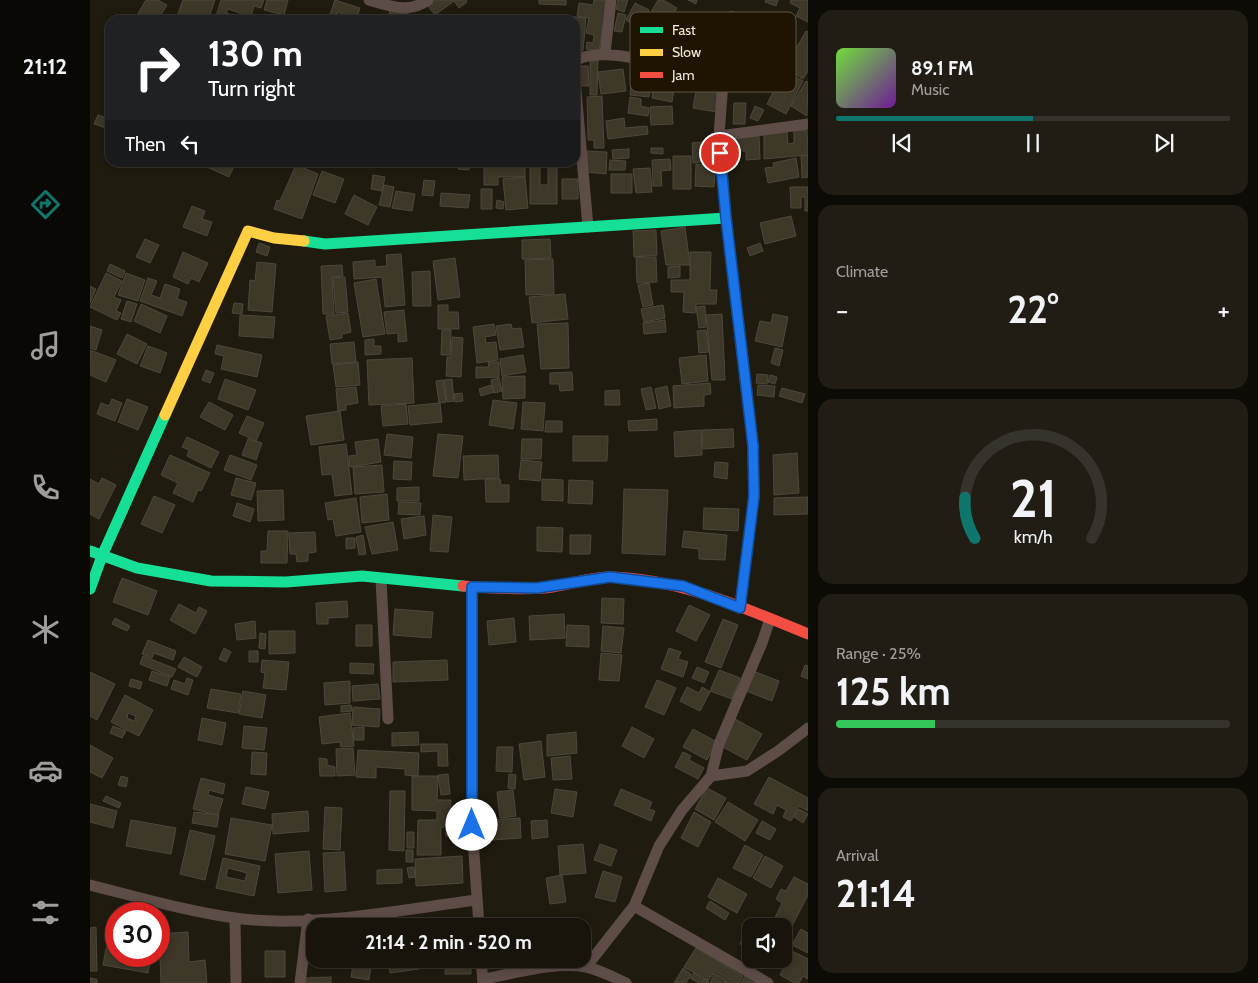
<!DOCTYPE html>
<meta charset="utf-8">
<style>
body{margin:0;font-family:Cabin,sans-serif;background:#211d14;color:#f1f3f6;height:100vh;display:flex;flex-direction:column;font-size:19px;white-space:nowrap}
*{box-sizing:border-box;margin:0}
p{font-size:16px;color:#9f9e9d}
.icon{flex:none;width:28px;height:28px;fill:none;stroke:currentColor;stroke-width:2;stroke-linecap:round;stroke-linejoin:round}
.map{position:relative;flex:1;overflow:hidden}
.sheet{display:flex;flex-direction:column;gap:10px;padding:10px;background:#0d0b06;width:450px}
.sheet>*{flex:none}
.hud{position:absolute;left:15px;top:15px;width:475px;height:152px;border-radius:15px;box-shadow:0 2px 12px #0003,0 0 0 1px #36332c;background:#202124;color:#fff;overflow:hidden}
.fabs{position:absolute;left:652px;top:918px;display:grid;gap:10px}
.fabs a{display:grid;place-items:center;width:50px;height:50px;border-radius:10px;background:#18140b;box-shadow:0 2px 12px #0003,0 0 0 1px #36332c;font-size:25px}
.speed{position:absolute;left:15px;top:902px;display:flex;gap:10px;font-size:25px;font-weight:700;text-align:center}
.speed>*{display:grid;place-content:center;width:65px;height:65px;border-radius:50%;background:#18140b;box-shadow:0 2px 12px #0003,0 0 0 1px #36332c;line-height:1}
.speed .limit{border:8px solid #d22;background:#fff;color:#111}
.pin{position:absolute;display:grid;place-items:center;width:42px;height:42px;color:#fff;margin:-21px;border:2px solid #fff;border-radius:50%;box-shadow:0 1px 5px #0007}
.me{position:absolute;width:55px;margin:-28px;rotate:0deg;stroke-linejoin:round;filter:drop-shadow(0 0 4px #0008)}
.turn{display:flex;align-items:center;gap:18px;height:105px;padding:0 20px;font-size:22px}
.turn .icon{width:65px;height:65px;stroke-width:2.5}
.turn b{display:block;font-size:35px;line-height:42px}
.then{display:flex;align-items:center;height:48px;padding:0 20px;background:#0003;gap:10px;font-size:19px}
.big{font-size:38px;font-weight:700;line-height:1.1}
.sheet .tile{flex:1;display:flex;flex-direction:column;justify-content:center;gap:8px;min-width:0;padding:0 18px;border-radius:15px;background:#211d14}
.sheet .dial{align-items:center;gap:0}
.dial svg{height:130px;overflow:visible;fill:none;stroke:#36332c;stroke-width:7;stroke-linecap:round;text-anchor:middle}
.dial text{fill:#f1f3f6;stroke:none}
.song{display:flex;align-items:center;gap:15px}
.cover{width:60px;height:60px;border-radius:8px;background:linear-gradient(135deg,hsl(100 70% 55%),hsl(280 70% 35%))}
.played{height:5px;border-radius:2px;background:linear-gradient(90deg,#0f766e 50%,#36332c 50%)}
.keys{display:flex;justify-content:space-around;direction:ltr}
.heat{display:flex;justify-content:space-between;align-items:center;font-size:28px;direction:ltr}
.charge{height:8px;border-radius:4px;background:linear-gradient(90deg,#34c759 25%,#36332c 0)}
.trip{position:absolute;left:216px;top:918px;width:285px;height:50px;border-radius:15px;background:#18140b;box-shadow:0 2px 12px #0003,0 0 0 1px #36332c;font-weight:700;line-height:50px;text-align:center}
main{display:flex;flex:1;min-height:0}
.dock{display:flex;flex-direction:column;width:90px;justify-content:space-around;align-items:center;background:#0a0804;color:#9f9e9d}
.dock .icon{width:35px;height:35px}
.dock .current{color:#0f766e}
.dock b{font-size:22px;color:#f1f3f6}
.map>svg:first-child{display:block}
</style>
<main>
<nav class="dock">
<b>21:12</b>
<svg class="icon current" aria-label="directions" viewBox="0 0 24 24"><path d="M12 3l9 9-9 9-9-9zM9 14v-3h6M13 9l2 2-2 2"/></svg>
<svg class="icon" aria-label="music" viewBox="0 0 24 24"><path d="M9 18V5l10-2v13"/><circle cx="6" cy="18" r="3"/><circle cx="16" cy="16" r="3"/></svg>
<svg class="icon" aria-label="phone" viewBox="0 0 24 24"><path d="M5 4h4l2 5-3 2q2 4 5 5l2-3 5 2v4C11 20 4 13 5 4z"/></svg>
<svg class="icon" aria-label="climate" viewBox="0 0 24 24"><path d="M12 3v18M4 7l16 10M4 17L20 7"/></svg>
<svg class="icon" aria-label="car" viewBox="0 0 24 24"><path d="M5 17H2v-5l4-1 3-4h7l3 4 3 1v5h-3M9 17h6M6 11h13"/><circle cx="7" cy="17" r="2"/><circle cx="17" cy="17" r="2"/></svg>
<svg class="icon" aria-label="filters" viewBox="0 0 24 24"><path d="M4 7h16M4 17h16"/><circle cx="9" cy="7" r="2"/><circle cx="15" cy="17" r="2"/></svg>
</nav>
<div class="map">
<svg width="718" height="983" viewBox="0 0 718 983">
<rect width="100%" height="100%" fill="#201b0f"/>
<!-- building -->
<path fill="#3e3828" stroke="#4c483d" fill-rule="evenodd" d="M56,0H68L77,5L68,20H36L38,16L44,20Z
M93,0H125L118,20H89L86,19Z
M131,0H174L171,8L164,6L160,20H125ZM138,9L150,13L149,17L136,13Z
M177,0H198L194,15L174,10Z
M245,0L270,8L266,20H256L258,16L248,12L246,17L253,20H238Z
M345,0H376L377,2L369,8L364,1L345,15L338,6Z
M449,0H476V5L449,4Z
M504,0H517L509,51L496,49L497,42L503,43L504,35L496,33L499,18L487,16L489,3L503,5Z
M528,0H538L534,12L526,9Z
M568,0H573L587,8L572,31L556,21Z
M598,0H607L606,4Z
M676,0H688L686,6L675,2Z
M701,0H718V22L706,16L710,8L700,3Z
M545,3L559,10L555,17L551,15L545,26L536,20Z
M300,10L319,14L317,20H298Z
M640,11L651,14L648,26L637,23Z
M528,13L536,15L532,32L524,31Z
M325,14L343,20H323Z
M475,16L496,18L493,51H485V20H474Z
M20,21V33L15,30Z
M716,31L718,32V71L713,79L695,68Z
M508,60L507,95H500V61Z
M543,65L553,66L552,76L561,77L559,97L540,95Z
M489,66H498L499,86H490Z
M533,69L536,91L511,94L508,72Z
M694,71L713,81L696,114L677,104Z
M565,74L586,77L582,102L562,98Z
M716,81L718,82L717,116L701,106Z
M607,85L631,89L627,112L603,108Z
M512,96L514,148H504V140H498L497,97Z
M540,97L551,99V106L559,108L558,116L538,113Z
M644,103H656L655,124H643Z
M582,106L583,124L561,125L560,107Z
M665,106L674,110L668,121L660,118Z
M8,115L19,119L16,128L4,124Z
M534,118L535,128L557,126L558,134L518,139L516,121Z
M717,130L718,155L674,159V134L697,132L698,144L704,143V131Z
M669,136L670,159L656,160V151H644V137Z
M621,141L622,149L610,150L611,162L603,163L602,143Z
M561,148H573V154L561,153Z
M539,149V158L523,159L522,150Z
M497,151L517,152L516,174L496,172Z
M613,154L626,155L624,187L605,186L606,164L612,165Z
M718,155V177L712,178L711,156Z
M583,156H601V189H583Z
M706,158L709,177L678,183L675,168L684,167L683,163Z
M580,159L581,170L571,171L572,186H563L562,160Z
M520,160L536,161L535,170H519Z
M106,162H146L139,177Z
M380,162L379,170L368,169L369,165L357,163Z
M458,162H467V204H440V167H450V185H458Z
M206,165L228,174L212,219L184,209L187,200L190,201Z
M394,165H435V177H408V185H394Z
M560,168L562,192L546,193L543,169Z
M232,171L254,179L245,203L223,195Z
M521,174H542V193H521Z
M283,175L295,177L292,191L281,189Z
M435,177L438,208L416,210L413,179Z
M472,179H488V199H472Z
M334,180L345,181L343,196L332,195Z
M294,185L304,187L300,207L289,205Z
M700,187H718V211H715V197H711V208H701Z
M391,189H402V209H391Z
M306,191L325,194L322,211L302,208Z
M351,193L380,195L378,208L350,206Z
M264,195L287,207L278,225L255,214Z
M407,200L414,202L413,209L406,208Z
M102,206L115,211L112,219L122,222L117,236L93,227Z
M701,216L706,236L675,244L670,223Z
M595,227L600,265H576L571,231Z
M566,230L567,255L544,257L543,231Z
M55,239L69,245L60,263L46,257Z
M460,239L461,258L432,259V240Z
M169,243L180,247L177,256L166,252Z
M670,243L673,251L660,256L657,248Z
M93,252L118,263L109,282L101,278L98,284L83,277Z
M600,252H621L620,290H627L626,304H606L605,313L593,312L594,292H581V280H600Z
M311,254L315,305L295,307L292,277L264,279L263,262L285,260V267L297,266L296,255Z
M546,257H566L567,282L547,283Z
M365,258L370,297L348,300L343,261Z
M463,259L464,294L436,295L435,260Z
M167,262L186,264L182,312L158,310L160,280L165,281Z
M20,264L35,271L32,278L17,271Z
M252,265L253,276L242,277L244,314H233L231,266Z
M590,266V277L578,278V267Z
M340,271L341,306H323L322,272Z
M16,273L32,281L24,297L31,300L26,311L31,313L27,320L0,307Z
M36,273L55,280L48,301L28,295Z
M255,277L258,312L246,313L243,278Z
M58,278L67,281L61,295L70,298L75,284L90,289L87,299L97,302L92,316L50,301Z
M286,279L295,334L273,337L264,283Z
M559,283L563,305L553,307L548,285Z
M0,286L6,289L0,303Z
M475,294L478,319L442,323L439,297Z
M37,301L47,304L41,322L31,319Z
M144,303L153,304L152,314L142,313Z
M51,304L77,316L70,333L44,321Z
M348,305H358V312H368L369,329H348Z
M573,305L575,318L554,322L551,309Z
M615,306L616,327L609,328L606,307Z
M314,310L317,341L308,342V333L297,334L294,312Z
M258,313L261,332L252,334V338L240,340L236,316Z
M632,314L635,380H622L616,315Z
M683,314L698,317L692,347L665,341L670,321L681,323Z
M150,315L185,317L183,338L149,336Z
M575,320L576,332L554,334L553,323Z
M478,323L479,368L451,369L447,324Z
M404,324L406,335L395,337L396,343L406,342L408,360L387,363L383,327Z
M421,324L422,329L431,328L434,347L410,350L406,326Z
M0,326L12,330L6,350L0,348Z
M352,330H361L360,355H351Z
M616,330L619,352L609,353L607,331Z
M37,334L57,344L47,364L27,354Z
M362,337L373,338L371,377L356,376L357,357H361Z
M284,339V346H291V354L275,355V340Z
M264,342L266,362L242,364L240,344Z
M127,345L172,355L167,377L131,369L134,356L125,354Z
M58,346L77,353L70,373L50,366Z
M685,348L693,350L689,366L681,363Z
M0,350L26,360L16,382L0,375Z
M433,355L436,372L412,376L410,359Z
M616,355L618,381L592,384L589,358Z
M322,358L324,403L279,405L277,360Z
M268,362L270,385L246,387L243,365Z
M398,362H409V377L386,378V367H399Z
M116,370L124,373L120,383L112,380Z
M482,372L483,390L470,391L469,384H460V373Z
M667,374L678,375L677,384L666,383Z
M680,375L687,377L685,384L678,382Z
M435,376V398L413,399L412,377Z
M409,378L412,391L404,393L401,380Z
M135,379L166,390L158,410L128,399Z
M362,379L364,401L357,402L354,380Z
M353,380L356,402L349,403L346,381Z
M620,383L621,394L614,395V406L584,408L583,386Z
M401,385L404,392L391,396L389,389Z
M668,385L685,386L684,397L667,395Z
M577,386L581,406L569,409L565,389Z
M266,387L268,403L256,405V410L248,411L246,389Z
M561,387L566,408L556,410L551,389Z
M692,388L715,394L712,403L689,396Z
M529,390L530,405H515V391Z
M372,393L373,401L365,402L364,394Z
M22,399L32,403L25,421L7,414L11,403L19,406Z
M37,399L58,407L48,430L28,422Z
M403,400L427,403L423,429L399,425Z
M119,402L143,415L135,430L110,417Z
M433,402L455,403L453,431L431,429Z
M350,403L352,422L320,425L318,406Z
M316,404L318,424L293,426L291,406Z
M250,411L254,440L221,445L216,416Z
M157,416L174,423L166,441L149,433Z
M567,419V430L539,431L538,421Z
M456,421H472V432H455Z
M643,429L644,447L613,449L612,430Z
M611,430L612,455L585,457L584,432Z
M297,434L323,437L321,458L294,455Z
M348,434L373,436L368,478L343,476Z
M483,436H518L517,461H483Z
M97,437L129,452L121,468L97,456L99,450L92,447Z
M158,439L172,443L166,460L152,455Z
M288,439L291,462L260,467L259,456L267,455L265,442Z
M432,439H452L451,459H431Z
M256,444L262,494L245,496L242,474L232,475L229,447Z
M707,453L709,493L684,495L683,455Z
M80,455L120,473L111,491L108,490L103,502L83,493L88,483L71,475Z
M140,455L167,465L161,480L134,470Z
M408,455L409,478L374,480L373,456Z
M431,460L452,462L450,481L429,479Z
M304,461L322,462L321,480L303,479Z
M625,462L638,463L637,479L624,477Z
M292,465L294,492L265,494L263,467Z
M12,478L26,485L9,519L0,514V479L9,484Z
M146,478L166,483L161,500L141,495Z
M395,479H410L411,485H419V502H396Z
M452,479L473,480V501L452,500Z
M479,480L503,481L502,504L478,503Z
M329,487V501H307V488Z
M534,489L578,490L575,555L532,553Z
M193,490L194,520L168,521L167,491Z
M297,494L299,520L272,523L270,497Z
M64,496L85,505L72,533L51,524Z
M718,497V514L684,515V498Z
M266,498L271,532L246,536L243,519L238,520L235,503Z
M309,502L331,503L330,515L308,514Z
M147,503L164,509L160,522L143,516Z
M614,508L649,509L648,531L613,529Z
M343,515L362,517L358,552L340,551Z
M334,516L336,535L314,539L311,519Z
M303,522L308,550L282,554L275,527Z
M447,527L473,528L472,552L447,551Z
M178,531H198L197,563H171V551H177Z
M594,531L637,535L635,560L609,559V549L592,547Z
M225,532L226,552L218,553V561L207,562L206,554H200L199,533Z
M273,535L276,554L269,555L266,537Z
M480,535H501L500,554H480Z
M256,538H265V548L256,549Z
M32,578L67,591L58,615L23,602Z
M512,598L534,599L533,624L511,623Z
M257,601L258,617L238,618V624H227L226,603Z
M89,604L106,613L109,607L117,611L105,634L80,620Z
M599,605L620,615L606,641L586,631Z
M305,609L343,612L341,638L303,635Z
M474,614L475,638L440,640L439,616Z
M25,618L40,626L37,631L22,624Z
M424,618L426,642L399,645L397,621Z
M633,619L648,625L631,668L615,662Z
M165,621L166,638L147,640L145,624Z
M266,625H282V646H266Z
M477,625L499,626V647L476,646Z
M513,626L534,628L531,653L511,651Z
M179,631H205V653L179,654Z
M170,633L176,634L175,649L169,648Z
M58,640L86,651L83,660L64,653L62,658L52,654Z
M134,648L141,652L136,662L129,659Z
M579,648L591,652L588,659L598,662L593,677L571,669Z
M159,651H168V662H159Z
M511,653L532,655L529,681L509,680Z
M53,656L86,669L82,677L50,664Z
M94,657L112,667L107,677L88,667Z
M172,660L199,662L196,690L173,688L175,673L171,672Z
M357,660L358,680L303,682V662Z
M260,663L284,664L283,674L260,673Z
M715,665L718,666V679L711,676Z
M607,667L619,672L614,683L602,678Z
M629,670L650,678L642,699L620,691Z
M62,671L80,677L77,686L59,680Z
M663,671L689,681L682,701L656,691Z
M0,672L25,684L7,720L0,716Z
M97,678L103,680L98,695L81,689L84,680L95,684Z
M41,679L52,682L50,689L39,686Z
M567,680L586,688L574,715L555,707Z
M260,681V703L235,705L234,683Z
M288,684L290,699L263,701L262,686Z
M597,687L609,693L612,687L620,692L610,711L590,701Z
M121,689L151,694L148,713L117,708Z
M153,691L176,695L172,718L149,714Z
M35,695L63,710L49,736L21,722ZM38,713L46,716L44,721L37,718Z
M261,705L262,711L251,712V706Z
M263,707L290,709L289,727L262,725Z
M260,713L264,746L251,747L250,742L232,744L229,717Z
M112,718L136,723L132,745L108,740Z
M645,719L672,734L657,760L631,746Z
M23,726L36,731L32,738L20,733Z
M154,726L177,728L174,750L152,748Z
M274,727V740H264L263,728Z
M542,727L564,739L554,758L532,746Z
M603,729L627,742L617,760L593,747Z
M328,732L329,745L302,746V733Z
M486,732L487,753L457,756V735Z
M451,741L455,777L434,780L429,744Z
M331,744H357L358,766H348V751L331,752Z
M0,745L23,758L12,778L0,772Z
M407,747H423L422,772L406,771Z
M263,748L265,775L247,776L246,749Z
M268,750L329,753L328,776L315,775V769L286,767V778L266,777Z
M162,752L177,753L176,775L161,774Z
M593,752L601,756L599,760L614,768L608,779L585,767Z
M480,756L482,779L463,780L461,758Z
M229,758L237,759V765L245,767V776H230Z
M358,774L360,794L351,795L348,775Z
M419,774L426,775L425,789L418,788Z
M31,776L38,778L36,787L28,785Z
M322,776H348L347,800H361L360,827H351V855H327L328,820H347V811L322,810Z
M679,777L718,798V811L709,806L701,821L693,817L696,810L687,805L683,814L664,804Z
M111,778L135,784L133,794L119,790L118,795L133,799L128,815L103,809Z
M156,787L179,792L175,809L152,804Z
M617,788L636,798L624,820L605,809Z
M465,789L487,792L483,817L461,813Z
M531,789L562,802L559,809L565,811L561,821L524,805Z
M423,790L426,816L410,818L407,792Z
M300,791H315L314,851L299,850Z
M16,796L31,803L29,808L13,801Z
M638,802L668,820L655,841L625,822Z
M0,804L27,811L23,828L0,822Z
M235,807L252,808L250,850L233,849Z
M709,809L718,814L713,823L704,817Z
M218,811L219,831L183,834L182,814Z
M104,812L129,815L127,827L102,823Z
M604,812L621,822L608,847L591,838Z
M141,818L182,825L175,861L135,854Z
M430,818L431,838L402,840L401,820Z
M41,820L86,828L81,854L36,846Z
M457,820L458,837L442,839L441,821Z
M672,821L686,829L680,840L666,833Z
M356,828H364V836H356Z
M100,830L125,836L115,880L90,874Z
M317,832H324V848H317Z
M493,844L496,873L470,875L468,846Z
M510,844L527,850L521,866L504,860Z
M655,845L673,855L661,877L643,868Z
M316,850H323V862H316Z
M219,851L222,890L188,893L185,854Z
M254,852L256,890L235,892L233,853Z
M372,856L373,883L326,886L325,859Z
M675,856L693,866L681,888L663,878Z
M133,858L170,866L164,896L126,888ZM138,868L157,873L155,881L136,877Z
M324,867L325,877L319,878L317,868Z
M312,869V883L287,884V870Z
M513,871L532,877L525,902L505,897Z
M472,875L476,902L460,904L456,878Z
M704,877L718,884V895L699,932L694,930V926L682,924L692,903L686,899L691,889L696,891Z
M628,878L657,894L647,913L618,897Z
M620,901L639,913L635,920L616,908Z
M660,925L663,926H661V950L650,944Z
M6,927L7,971H0V928Z
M711,929L718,933V953L702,945Z
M98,932L99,962L115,960L117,983H71L69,934Z
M18,938L26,939V956H61L58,973L13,965Z
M606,948L653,976L649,983H644L625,971L618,981L594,967Z
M175,951H195V977H175Z
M702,951L718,959V979L713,976L709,983H704L690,975Z
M264,959H282L279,980L261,977Z
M298,959H337L327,960L329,969L300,973Z
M356,959H381V974H355Z
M415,959H442L441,966L415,964Z
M593,968L601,974L596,983H584Z
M604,973L619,982L618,983H609L600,978Z
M625,973L641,983H620Z
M655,976L668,983H651Z
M241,977V983H215V978Z
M0,978L7,979V983H0Z"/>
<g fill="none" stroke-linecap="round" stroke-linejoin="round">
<!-- street -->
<path stroke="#5e4c47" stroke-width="11" d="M279,0C299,6 319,14 338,0
M515,54L521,0
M485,61C515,42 599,72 633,81L629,136L636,218L663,445L664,497L650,608
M485,79L498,227
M629,136L718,124
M291,579L298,719
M382,587V825L389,926
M621,776L657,771L688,751L718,728
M0,885C48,897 96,911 145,918C220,929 312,909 387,900
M544,906L678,983
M145,918L146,983
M391,959L393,983
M496,967L544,906L569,846L592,810L621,776L629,744L672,643L680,619
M393,979C423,974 466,961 496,967C510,970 523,977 536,983
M210,983L218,919"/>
<!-- fast -->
<path stroke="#16e098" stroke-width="11" d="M214,241L235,244L636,218
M0,551L47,568L121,581L196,582L272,576L373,586
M0,589L12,556L75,415"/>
<!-- slow -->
<path stroke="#ffcf43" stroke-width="11" d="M75,415L158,231L184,238L214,241"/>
<!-- jam -->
<path stroke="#f24e42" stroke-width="11" d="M373,586C400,588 427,590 454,588C476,586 498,577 521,577C591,579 654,608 718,634"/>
</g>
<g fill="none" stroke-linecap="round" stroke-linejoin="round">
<!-- route casing -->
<g stroke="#114b97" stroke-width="12">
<path id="route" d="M382,825V587L447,588L520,577L593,586L650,608L664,496L663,445L636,218L630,153"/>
</g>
<!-- route -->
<use href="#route" stroke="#1a73e8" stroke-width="9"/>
</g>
<!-- legend -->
<rect x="540" y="12" width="166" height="80" rx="8" fill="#1e1401" stroke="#5e5443" stroke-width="1"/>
<rect x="550" y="27" width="23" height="6" fill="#16e098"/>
<rect x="550" y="49" width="23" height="7" fill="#ffcf43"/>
<rect x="550" y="72" width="23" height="6" fill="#f24e42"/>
<g font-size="14" fill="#f2ebde">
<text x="582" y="35">Fast</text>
<text x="582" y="57">Slow</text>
<text x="582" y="80">Jam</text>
</g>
</svg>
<div class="fabs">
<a><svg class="icon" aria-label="sound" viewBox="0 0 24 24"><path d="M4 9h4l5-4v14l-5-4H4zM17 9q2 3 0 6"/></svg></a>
</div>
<div class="speed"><div class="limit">30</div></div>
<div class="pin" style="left:630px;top:153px;background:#d93025"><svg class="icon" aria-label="arrive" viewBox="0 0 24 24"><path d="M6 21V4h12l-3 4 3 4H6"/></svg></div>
<svg class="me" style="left:382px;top:825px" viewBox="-20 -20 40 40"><circle r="19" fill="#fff"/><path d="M0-13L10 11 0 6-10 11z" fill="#1a73e8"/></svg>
<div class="trip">21:14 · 2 min · 520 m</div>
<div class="hud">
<div class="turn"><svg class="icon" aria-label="right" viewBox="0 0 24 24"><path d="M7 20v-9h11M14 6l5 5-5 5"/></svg><div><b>130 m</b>Turn right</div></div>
<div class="then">Then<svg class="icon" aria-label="left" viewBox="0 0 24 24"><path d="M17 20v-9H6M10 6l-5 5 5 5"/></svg></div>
</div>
</div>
<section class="sheet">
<div class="tile">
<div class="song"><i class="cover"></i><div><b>89.1 FM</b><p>Music</p></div></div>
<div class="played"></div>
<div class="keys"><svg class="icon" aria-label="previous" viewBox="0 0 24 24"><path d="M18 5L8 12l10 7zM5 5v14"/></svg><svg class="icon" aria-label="pause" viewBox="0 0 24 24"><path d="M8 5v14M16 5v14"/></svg><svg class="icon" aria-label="next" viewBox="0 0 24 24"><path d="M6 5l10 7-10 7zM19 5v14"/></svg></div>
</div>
<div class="tile"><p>Climate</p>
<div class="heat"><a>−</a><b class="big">22°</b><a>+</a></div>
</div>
<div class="tile dial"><svg viewBox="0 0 100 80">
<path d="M14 69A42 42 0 1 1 86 69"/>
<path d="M14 69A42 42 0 0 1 8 44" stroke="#0f766e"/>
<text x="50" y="56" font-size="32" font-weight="700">21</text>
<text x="50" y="72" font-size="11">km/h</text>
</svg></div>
<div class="tile"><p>Range · 25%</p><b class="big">125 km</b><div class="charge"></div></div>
<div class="tile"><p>Arrival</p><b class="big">21:14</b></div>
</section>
</main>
